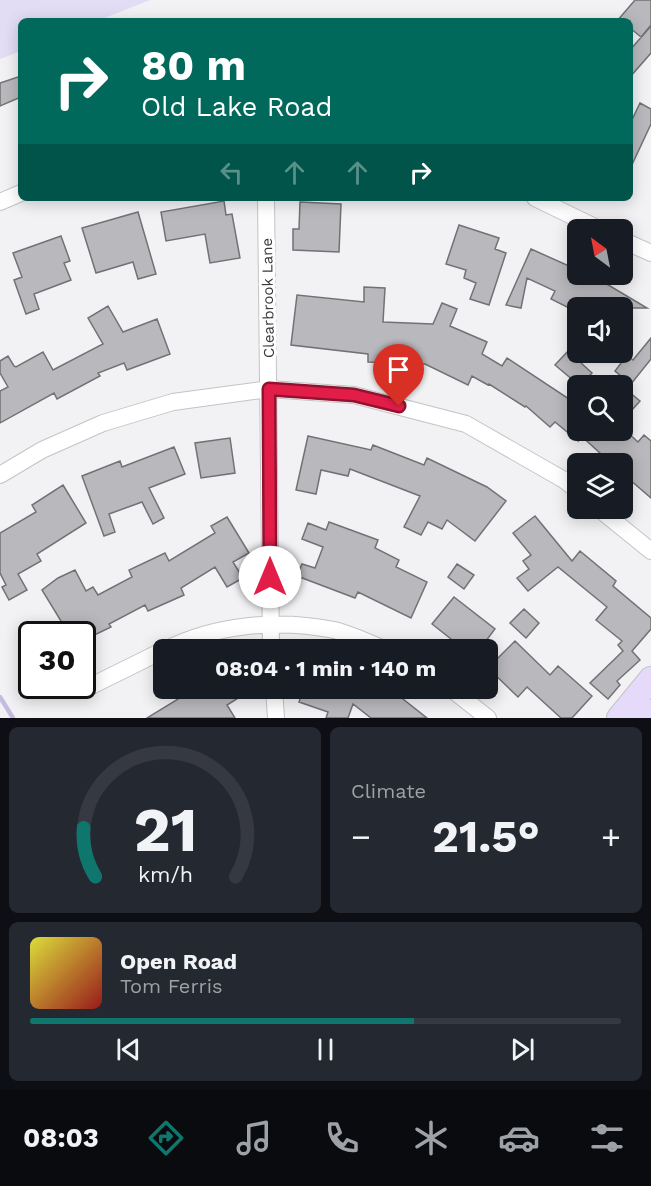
<!DOCTYPE html>
<meta charset="utf-8">
<style>
body{margin:0;font-family:"Work Sans",sans-serif;background:#242831;color:#f1f3f6;height:100vh;display:flex;flex-direction:column;font-size:22px;white-space:nowrap}
*{box-sizing:border-box;margin:0}
p{font-size:20px;color:#9ea1a6}
.icon{flex:none;width:33px;height:33px;fill:none;stroke:currentColor;stroke-width:2;stroke-linecap:round;stroke-linejoin:round}
.map{position:relative;height:718px;overflow:hidden}
.side{display:flex;flex-direction:column;gap:9px;padding:9px;background:#0d0f14;flex:1}
.side>*{flex:none}
.banner{position:absolute;left:18px;top:18px;width:615px;height:183px;border-radius:9px;box-shadow:0 3px 15px #0003;background:#00695c;color:#fff;overflow:hidden}
.needle{width:39px;rotate:328deg}
.controls{position:absolute;left:567px;top:219px;display:grid;gap:12px}
.controls a{display:grid;place-items:center;width:66px;height:66px;border-radius:9px;background:#171b24;box-shadow:0 3px 15px #0003;font-size:30px}
.speed{position:absolute;left:18px;top:621px;display:flex;gap:12px;font-size:30px;font-weight:700;text-align:center}
.speed>*{display:grid;place-content:center;width:78px;height:78px;border-radius:50%;background:#171b24;box-shadow:0 3px 15px #0003;line-height:1}
.speed .limit{border:3px solid #111;border-radius:9px;background:#fff;color:#111}
.pin{position:absolute;display:grid;place-items:center;width:51px;height:51px;color:#fff;margin:-62px -26px;border-radius:50% 50% 50% 0;rotate:-45deg;box-shadow:0 0 6px #0007}
.pin .icon{rotate:45deg}
.me{position:absolute;width:66px;margin:-33px;rotate:0deg;stroke-linejoin:round;filter:drop-shadow(0 0 4px #0008)}
.turn{display:flex;align-items:center;gap:21px;height:126px;padding:0 24px;font-size:27px}
.turn .icon{width:78px;height:78px;stroke-width:2.5}
.turn b{display:block;font-size:42px;line-height:51px}
.lanes{display:flex;align-items:center;height:57px;padding:0 24px;background:#0003;justify-content:center;gap:30px;direction:ltr}
.lanes .off{opacity:.35}
.big{font-size:45px;font-weight:700;line-height:1.1}
.side .card{flex:1;display:flex;flex-direction:column;justify-content:center;gap:9px;min-width:0;padding:0 21px;border-radius:9px;background:#242831}
.side .dial{align-items:center;gap:0}
.dial svg{height:156px;overflow:visible;fill:none;stroke:#363941;stroke-width:7;stroke-linecap:round;text-anchor:middle}
.dial text{fill:#f1f3f6;stroke:none}
.song{display:flex;align-items:center;gap:18px}
.cover{width:72px;height:72px;border-radius:9px;background:linear-gradient(135deg,hsl(60 70% 55%),hsl(0 70% 35%))}
.played{height:6px;border-radius:3px;background:linear-gradient(90deg,#0f766e 65%,#363941 65%)}
.keys{display:flex;justify-content:space-around;direction:ltr}
.heat{display:flex;justify-content:space-between;align-items:center;font-size:33px;direction:ltr}
.side .tiles{flex:1;display:grid;gap:9px;grid-template-columns:1fr 1fr}
.card:last-child{grid-column:span 2}
.trip{position:absolute;left:153px;top:639px;width:345px;height:60px;border-radius:9px;background:#171b24;box-shadow:0 3px 15px #0003;font-weight:700;line-height:60px;text-align:center}
.tab-bar{display:flex;height:96px;justify-content:space-around;align-items:center;background:#090b0e;color:#9ea1a6}
.tab-bar .icon{width:42px;height:42px}
.tab-bar .selected{color:#0f766e}
.tab-bar b{font-size:27px;color:#f1f3f6}
.map>svg:first-child{display:block}
</style>
<div class="map">
<svg width="651" height="718" viewBox="0 0 651 718">
<rect width="100%" height="100%" fill="#f2f1f4"/>
<!-- green -->
<path fill="#e3dcf5" d="M0,0H150L97,21H21V51L0,59Z"/>
<g fill="none" stroke-linecap="round" stroke-linejoin="round">
<!-- stream -->
<path stroke="#c6bbdf" stroke-width="4.5" d="M0,697L13,718"/>
</g>
<!-- building -->
<path fill="#b9b8bc" stroke="#727174" stroke-width="1.5" d="M635,0H651V25L641,37L630,28V21H617Z
M651,26V53L630,77V50Z
M21,76V97L0,106V83Z
M640,103L651,109V124L630,169V124Z
M224,201L226,215L232,214L240,258L210,263L205,234L166,241L161,212Z
M300,202L341,204L339,252L293,250V229H299Z
M138,212L156,274L138,279L133,262L96,273L82,228Z
M459,225L499,238L495,249L506,253L489,305L470,299L476,283L464,278L466,270L446,264Z
M61,236L70,261L64,263L71,280L34,294L39,309L26,314L14,280L22,277L13,253Z
M531,249L578,270V274H590L647,308H632L622,325V308H569L551,299L555,291L527,278L521,308L506,305Z
M364,287L385,288L383,322L433,324L442,303L457,309L450,326L487,342L482,354L502,366L507,358L578,405V430H625L638,442L644,435L651,441V498L622,473V464H612L578,433V441L555,422L550,427L526,406L525,407L489,384L488,385L472,376L468,385L425,364L368,362V354L291,345L297,295L364,302Z
M108,306L123,332L157,319L170,354L127,370L124,363L98,373L100,376L57,399L54,393L0,423V391L8,387L0,373V361L8,356L14,366L16,367L43,352L53,370L103,344L88,318Z
M651,338V359L631,384L615,371L627,355L633,360Z
M568,351L592,373L580,386L555,365Z
M622,386L640,401L622,421Z
M308,436L371,450L373,445L424,465L427,458L487,487L506,501L475,541L447,520L442,529L428,522L421,535L404,527L420,496L350,469L348,476L321,470L316,494L296,490Z
M230,438L235,473L201,478L195,443Z
M174,447L185,474L149,488L164,518L153,524L142,502L109,514L115,532L104,536L82,476L120,461L122,467Z
M63,485L86,523L37,554L41,561L18,574L27,590L9,600L2,587L6,585L0,573V533L36,512L32,505Z
M535,516L572,561L580,551L616,581L613,586L651,618V629L632,651L640,660L617,681L620,685L608,699L590,683L623,651L618,645L622,641L596,620L607,607L558,567L528,591L517,578L529,569L523,561L531,555L513,533Z
M227,517L249,553L233,562L243,578L227,587L215,567L181,588L184,595L148,611L145,605L109,624L111,627L82,641V634H39L61,621L42,590L58,578L75,570L86,591L93,587L98,595L132,577L129,570L165,553L169,561L215,533L211,526Z
M329,522L378,540L375,548L399,560L396,567L427,582L411,618L358,592L355,598L297,576L302,564L315,568L323,547L302,539L308,523L326,530Z
M457,564L474,575L464,589L448,577Z
M454,597L495,629L479,650H465L432,624Z
M524,609L539,623L526,638L510,623Z
M515,641L550,675L558,666L592,696L572,718H561L527,687L518,697L488,668Z
M196,688H254L227,705L235,718H147Z
M304,688H389L427,718H371L353,704L348,718H326L328,712L299,702Z"/>
<g fill="none" stroke-linecap="round" stroke-linejoin="round">
<!-- minor casing -->
<g stroke="#c4c3c7" stroke-width="18">
<path id="minor" d="M266,198L271,650
M535,198L601,230
M0,202L21,193
M622,240L651,253
M0,475L42,450L103,423L173,402L269,389L354,395L466,424L564,480L578,491
M598,508L651,551
M165,650C216,624 278,619 334,630C351,634 370,643 386,650
M87,688L164,650
M274,688L276,718
M450,688L488,718"/>
</g>
<!-- secondary casing -->
<g stroke="#c4c3c7" stroke-width="26">
<path id="secondary" d="M619,718L651,679
M646,718L651,712"/>
</g>
<!-- minor -->
<use href="#minor" stroke="#fff" stroke-width="16"/>
<!-- secondary -->
<use href="#secondary" stroke="#e5dafa" stroke-width="24"/>
</g>
<g fill="none" stroke-linecap="round" stroke-linejoin="round">
<!-- route casing -->
<g stroke="#92132f" stroke-width="15">
<path id="route" d="M270,577L269,389L354,395L399,406"/>
</g>
<!-- route -->
<use href="#route" stroke="#e11d48" stroke-width="10"/>
</g>
<g text-anchor="middle" dominant-baseline="central" stroke-width="6" stroke-linejoin="round" paint-order="stroke">
<!-- street labels -->
<g font-size="15" fill="#39393a" stroke="#fff">
<text transform="translate(268 298) rotate(-91)">Clearbrook Lane</text>
</g>
</g>
</svg>
<div class="controls">
<a><svg class="needle" viewBox="-14 -14 28 28"><path d="M0-13l5 13h-10z" fill="#e53935"/><path d="M0 13l5-13h-10z" fill="#9ea1a6"/></svg></a>
<a><svg class="icon" aria-label="sound" viewBox="0 0 24 24"><path d="M4 9h4l5-4v14l-5-4H4zM17 9q2 3 0 6"/></svg></a>
<a><svg class="icon" aria-label="search" viewBox="0 0 24 24"><circle cx="10" cy="10" r="6"/><path d="M15 15l6 6"/></svg></a>
<a><svg class="icon" aria-label="layers" viewBox="0 0 24 24"><path d="M12 4l9 5-9 5-9-5zM3 14l9 5 9-5"/></svg></a>
</div>
<div class="speed"><div class="limit">30</div></div>
<div class="pin" style="left:399px;top:406px;background:#d93025"><svg class="icon" aria-label="arrive" viewBox="0 0 24 24"><path d="M6 21V4h12l-3 4 3 4H6"/></svg></div>
<svg class="me" style="left:270px;top:577px" viewBox="-20 -20 40 40"><circle r="19" fill="#fff"/><path d="M0-13L10 11 0 6-10 11z" fill="#e11d48"/></svg>
<div class="trip">08:04 · 1 min · 140 m</div>
<div class="banner">
<div class="turn"><svg class="icon" aria-label="right" viewBox="0 0 24 24"><path d="M7 20v-9h11M14 6l5 5-5 5"/></svg><div><b>80 m</b>Old Lake Road</div></div>
<div class="lanes"><svg class="icon off" aria-label="left" viewBox="0 0 24 24"><path d="M17 20v-9H6M10 6l-5 5 5 5"/></svg><svg class="icon off" aria-label="ahead" viewBox="0 0 24 24"><path d="M12 20V5M6 11l6-6 6 6"/></svg><svg class="icon off" aria-label="ahead" viewBox="0 0 24 24"><path d="M12 20V5M6 11l6-6 6 6"/></svg><svg class="icon" aria-label="right" viewBox="0 0 24 24"><path d="M7 20v-9h11M14 6l5 5-5 5"/></svg></div>
</div>
</div>
<section class="side">
<div class="tiles">
<div class="card dial"><svg viewBox="0 0 100 80">
<path d="M14 69A42 42 0 1 1 86 69"/>
<path d="M14 69A42 42 0 0 1 8 44" stroke="#0f766e"/>
<text x="50" y="56" font-size="32" font-weight="700">21</text>
<text x="50" y="72" font-size="11">km/h</text>
</svg></div>
<div class="card"><p>Climate</p>
<div class="heat"><a>−</a><b class="big">21.5°</b><a>+</a></div>
</div>
<div class="card">
<div class="song"><i class="cover"></i><div><b>Open Road</b><p>Tom Ferris</p></div></div>
<div class="played"></div>
<div class="keys"><svg class="icon" aria-label="previous" viewBox="0 0 24 24"><path d="M18 5L8 12l10 7zM5 5v14"/></svg><svg class="icon" aria-label="pause" viewBox="0 0 24 24"><path d="M8 5v14M16 5v14"/></svg><svg class="icon" aria-label="next" viewBox="0 0 24 24"><path d="M6 5l10 7-10 7zM19 5v14"/></svg></div>
</div>
</div>
</section>
<nav class="tab-bar">
<b>08:03</b>
<svg class="icon selected" aria-label="directions" viewBox="0 0 24 24"><path d="M12 3l9 9-9 9-9-9zM9 14v-3h6M13 9l2 2-2 2"/></svg>
<svg class="icon" aria-label="music" viewBox="0 0 24 24"><path d="M9 18V5l10-2v13"/><circle cx="6" cy="18" r="3"/><circle cx="16" cy="16" r="3"/></svg>
<svg class="icon" aria-label="phone" viewBox="0 0 24 24"><path d="M5 4h4l2 5-3 2q2 4 5 5l2-3 5 2v4C11 20 4 13 5 4z"/></svg>
<svg class="icon" aria-label="climate" viewBox="0 0 24 24"><path d="M12 3v18M4 7l16 10M4 17L20 7"/></svg>
<svg class="icon" aria-label="car" viewBox="0 0 24 24"><path d="M5 17H2v-5l4-1 3-4h7l3 4 3 1v5h-3M9 17h6M6 11h13"/><circle cx="7" cy="17" r="2"/><circle cx="17" cy="17" r="2"/></svg>
<svg class="icon" aria-label="filters" viewBox="0 0 24 24"><path d="M4 7h16M4 17h16"/><circle cx="9" cy="7" r="2"/><circle cx="15" cy="17" r="2"/></svg>
</nav>
